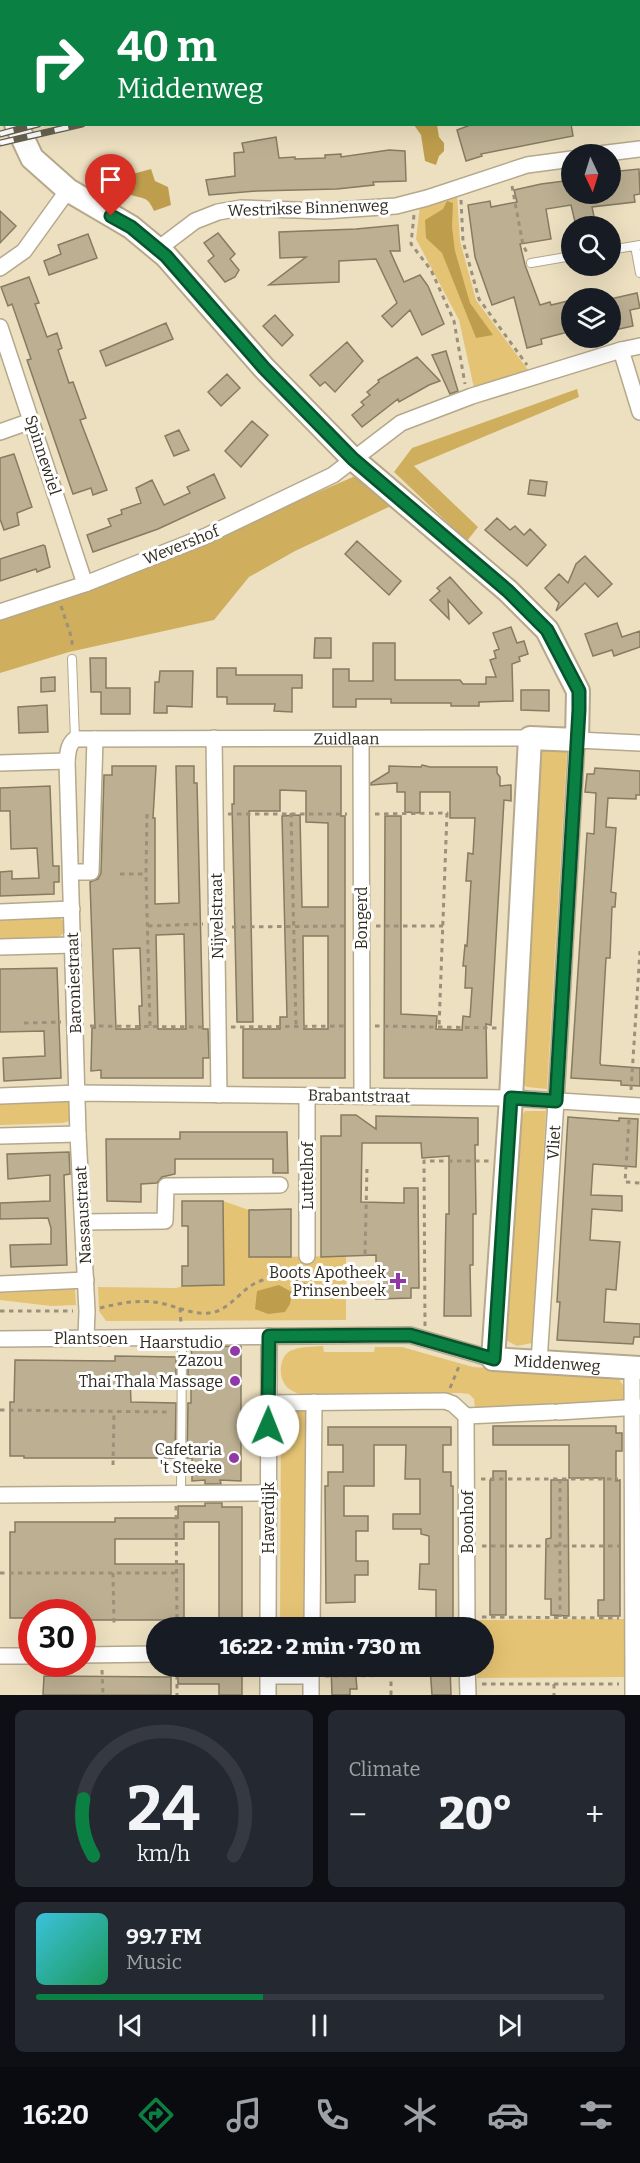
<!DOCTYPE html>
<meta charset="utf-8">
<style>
body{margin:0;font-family:Bitter,serif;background:#242831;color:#f1f3f6;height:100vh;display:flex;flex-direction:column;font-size:22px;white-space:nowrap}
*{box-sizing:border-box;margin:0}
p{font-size:20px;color:#9ea1a6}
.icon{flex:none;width:33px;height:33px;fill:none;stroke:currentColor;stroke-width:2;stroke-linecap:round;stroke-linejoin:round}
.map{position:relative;height:1695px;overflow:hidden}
.sheet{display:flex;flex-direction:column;gap:15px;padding:15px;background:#0d0f14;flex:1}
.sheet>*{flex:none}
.top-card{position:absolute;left:0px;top:0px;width:640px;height:126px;box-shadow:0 6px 24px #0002;background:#0b8043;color:#fff;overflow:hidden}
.needle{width:39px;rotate:176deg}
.tools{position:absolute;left:561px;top:144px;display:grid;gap:12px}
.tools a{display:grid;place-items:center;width:60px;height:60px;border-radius:50%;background:#171b24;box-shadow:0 6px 24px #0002;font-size:30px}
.speed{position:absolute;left:18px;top:1599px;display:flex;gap:12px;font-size:30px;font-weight:700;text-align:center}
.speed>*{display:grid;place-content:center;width:78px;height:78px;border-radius:50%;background:#171b24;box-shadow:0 6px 24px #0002;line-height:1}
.speed .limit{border:9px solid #d22;background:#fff;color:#111}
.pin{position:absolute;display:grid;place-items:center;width:51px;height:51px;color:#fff;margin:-62px -26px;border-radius:50% 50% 50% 0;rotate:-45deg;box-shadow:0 0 6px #0007}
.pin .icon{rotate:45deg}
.me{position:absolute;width:66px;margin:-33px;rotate:1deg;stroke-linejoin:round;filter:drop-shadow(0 0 4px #0008)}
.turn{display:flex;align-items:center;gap:21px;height:126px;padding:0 18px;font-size:27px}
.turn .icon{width:78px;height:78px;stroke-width:2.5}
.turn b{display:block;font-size:42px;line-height:51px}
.big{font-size:45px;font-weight:800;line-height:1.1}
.sheet .card{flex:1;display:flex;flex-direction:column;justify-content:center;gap:9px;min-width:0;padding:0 21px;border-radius:9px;background:#242831}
.sheet .dial{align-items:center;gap:0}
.dial svg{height:156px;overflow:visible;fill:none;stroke:#363941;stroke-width:7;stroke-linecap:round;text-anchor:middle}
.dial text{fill:#f1f3f6;stroke:none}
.song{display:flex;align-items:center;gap:18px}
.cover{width:72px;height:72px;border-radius:9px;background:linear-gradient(135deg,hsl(190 70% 55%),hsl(150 70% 35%))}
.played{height:6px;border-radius:3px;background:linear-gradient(90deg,#0b8043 40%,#363941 40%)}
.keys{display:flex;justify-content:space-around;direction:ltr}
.heat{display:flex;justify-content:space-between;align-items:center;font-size:33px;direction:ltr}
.sheet .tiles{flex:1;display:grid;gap:15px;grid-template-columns:1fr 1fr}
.card:last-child{grid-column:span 2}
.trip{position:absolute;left:146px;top:1617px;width:348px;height:60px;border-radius:30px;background:#171b24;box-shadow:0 6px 24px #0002;font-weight:800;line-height:60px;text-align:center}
.dock{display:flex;height:96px;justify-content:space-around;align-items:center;background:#090b0e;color:#9ea1a6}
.dock .icon{width:42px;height:42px}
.dock .current{color:#0b8043}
.dock b{font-size:27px;color:#f1f3f6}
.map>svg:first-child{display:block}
</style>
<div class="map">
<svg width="640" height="1695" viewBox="0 0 640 1695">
<rect width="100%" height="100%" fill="#ede0c1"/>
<!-- green -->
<path fill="#e5c374" d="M457,194L460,241L476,300L528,370L474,388L459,320L416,239L420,205Z
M542,750L567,751L547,1089L527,1087L518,1080Z
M59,917L66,923V931L58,938L0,941V918Z
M68,1102L72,1106V1120L63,1123L0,1125V1103Z
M525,1111H546L532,1343L517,1346L504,1339L520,1118Z
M223,1201L249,1210L250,1257L346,1256V1320L106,1321L99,1311L98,1287L176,1288L183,1286L223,1285Z
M75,1289L76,1305L51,1306L0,1300V1293Z
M323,1346L324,1352H374L375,1347H402L473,1367L618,1378L625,1388V1405L475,1408L474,1399L469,1394L460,1393L298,1394C295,1392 288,1389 286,1386C278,1377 279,1357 290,1351C300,1346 312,1347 323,1346Z
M281,1407H306L307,1627L280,1628Z
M625,1619V1677L477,1678V1667L483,1666V1628L476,1627V1620Z"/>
<!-- forest -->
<path fill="#cfae5e" d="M577,389L579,397L414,466L478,527L467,541L394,472L412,448Z
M360,474L393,505L295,551L249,577L214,620L69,652L0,673V618L159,561Z"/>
<!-- water -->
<path fill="#be9e4d" d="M414,125H437L439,137L444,143V151L439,156L436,165L425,161L421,135Z
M151,169L155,181L168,187L171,205L154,211C147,194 142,200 129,194C124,193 120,188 116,186L114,179Z
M447,201L453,203L452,227L455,251L470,303L493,335L476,338L442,253L426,238L425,220L443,209Z
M279,1285L292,1292L290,1304L285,1312L268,1314L255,1309L257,1291Z"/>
<!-- building -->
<path fill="#bcaf92" stroke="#877b60" stroke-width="1.5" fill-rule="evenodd" d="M473,124H571L573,136L481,154L482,156L466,161L457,130Z
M276,137L279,158L295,157V159L325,158V155L341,154V157L389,150L405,151L406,181L373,182L374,185L337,189L257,191L209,195L206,180L235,176L234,153L244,152L242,143Z
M639,169L640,194L634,195L635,202L592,207L596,226H576L571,205L546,209L551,239L520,244L525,265L540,305L550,302L551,305L572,300V331L541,339L542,344L527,348L514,297L492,305L475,257L468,205L490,201L491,207L517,202L514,190L541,184L572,180V194H610V172Z
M0,211L16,226L0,243Z
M398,225L400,251H390L404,282L420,275L428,286L444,324L422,335L410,310L392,327L382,316L397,303L376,259L339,261V282L269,285L306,257L280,258L279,232L356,229Z
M218,233L235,254L230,259L239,270L235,277L225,282L208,261L214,256L204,243Z
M88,234L97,258L49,275L44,261L61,254L58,245Z
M29,277L39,303L35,304L47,337L57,333L62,348L58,350L69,383L73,382L86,418L80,420L107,490L93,495L91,488L73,494L27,360L31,359L12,304L8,306L1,287Z
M637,293L640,308L630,310L633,326L610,331V299Z
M275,315L293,335L282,346L263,326Z
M166,323L173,339L106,366L100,351Z
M347,342L363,361L335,392L325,382L320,386L310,375Z
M446,351L458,391L450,394L432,355Z
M417,357L440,381L429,385L399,402L398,399L362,427L352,415L364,405L361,402L370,395L367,392L379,382L378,380Z
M227,374L240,388L221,406L208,392Z
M252,421L268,435L241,467L225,451Z
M179,430L189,450L174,456L165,436Z
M14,454L32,507L17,513L19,525L4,530L0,519V458Z
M214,474L225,498L158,529L93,552L87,535L111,526L108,519L122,514L121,510L141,503L136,488L152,480L164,505L190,493L187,487Z
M530,480L547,482L545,496L528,494Z
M497,518L510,530L515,526L524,535L530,529L546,545L527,566L485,530Z
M357,541L401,581L389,595L345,554Z
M43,545L45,546L50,567L37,572L36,569L0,581V559Z
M585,556L612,584L598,597L585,583L556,611L559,603L545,588L559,574L568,583L576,564Z
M450,577L482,613L469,624L448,600L449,619L430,600L440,591L437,588Z
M617,623L622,637L640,631V647L614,656L612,650L593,656L585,634Z
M511,627L517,643L524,641L528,654L519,657L520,661L512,664L513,701L479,702V706H451V703H391V699H356V707H333V669H349V681H373V643H395V680H460L463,684H486V677H496L490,660L496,658L494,651L499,649L493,633Z
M315,638H331V658H314Z
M90,658H106V688H130V714H101V692H91Z
M217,668H236V675H302V688H292V712L274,711L275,704H227V697H217Z
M160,671H193L192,707L167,706V713H154L155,682H159Z
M55,677V691L41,692V678Z
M521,690H549V711L521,710Z
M47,705L48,732L19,733L18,707Z
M422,765L430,767H497V773L500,777V786L511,785V801L504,800L491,1025L486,1024L487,1078H384L385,816H401V1014L437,1016L436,1029L462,1030L463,1016L470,1017L472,988H465L466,966H463L465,945L467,946L471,881H466L468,853L473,854L475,818H450V792H420V813L405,812V792H397V783L371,785V783L389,772V766L421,767Z
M112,766H156L153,818H155V904L179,903L176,766H194V783H197L203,1029H208L209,1058H203V1078H101V1070L91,1071L92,1028H95L90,882L98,879L101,873L104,775H112ZM184,934L186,1029H158L156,935ZM140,948L142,1006H139L140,1029H116L113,949Z
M234,766H341V816H345V1078H243V1029H280V1017H287L282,816L300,815L302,907H328V823L306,822V791L280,790V811H249L253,1022H237L232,804H234ZM303,936H328V1029H304Z
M595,768L640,771V795H636V799L608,798L606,827L616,828L611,892L616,893L615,907H612L610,958H606L600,1063L601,1065L640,1068V1086L621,1085V1081L571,1078L587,833L594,834L596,793L585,792L587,774H594Z
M50,786L53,866H59V882H54V894L0,896V872L12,871V879L39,878L37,848L11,849L10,811H0V788Z
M57,968L61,1078L4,1081L3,1058L45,1056L44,1031L0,1032V969Z
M341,1115H356L376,1129V1116L478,1118V1145H475L476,1214H473V1265H470L471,1316H444L446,1214H449V1156L422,1158L421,1143H362L361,1202L404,1203V1188H418L419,1288H411V1298L376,1299V1255L321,1257V1136H341Z
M568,1117L619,1121V1118L638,1119L636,1167L593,1164L591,1195L622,1196V1211L592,1209L590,1240L620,1242L616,1290L606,1289L604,1322L640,1324V1337H634L633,1344L557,1340L560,1302H557Z
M180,1132H287L288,1173H273V1159H175V1174L162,1177L157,1183L141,1184V1202L107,1201L106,1139H180Z
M69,1152L70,1174L64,1175L67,1265L11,1267L10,1245L51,1244V1228L48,1218L0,1219V1203L50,1201V1175L8,1179L7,1154Z
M182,1201H223L224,1285L182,1286V1266H188V1226H182Z
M291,1209V1257H249V1210Z
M241,1346V1481L220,1480L221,1484H205V1480L192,1481V1458H187L188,1403H191V1378H188V1357H192L191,1347Z
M115,1356L176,1357V1378H130L131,1402L176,1403L175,1458H24V1456H10V1402H14L15,1360L115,1361Z
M493,1426H616V1433H622V1451H616V1481L620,1480V1616H598V1600H604V1478H569V1445H493Z
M328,1427H451V1445H443V1472H451V1486H453V1628H436V1590L419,1589L420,1564H429V1536L421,1534V1529H393V1514H420V1479H405L406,1445H374V1486H344V1516H368V1531H356V1561H368V1575H355V1602L326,1603L325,1486H328V1472H343V1445H328Z
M493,1471H506V1615H490V1480H493Z
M551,1480H568L569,1616L551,1615V1599H545L546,1539L551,1538Z
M205,1503H222V1507H242V1628H219V1522H184V1539H115V1564H184V1620H82V1612H32V1618H10V1532H15V1522H115V1518H178V1506H205Z
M331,1666H355L357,1689H350V1695H332Z
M450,1666L451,1695H432L430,1667Z
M242,1668V1695H219V1684H178V1669Z
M44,1676L171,1677V1695H43Z"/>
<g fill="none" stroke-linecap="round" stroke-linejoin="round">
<!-- lane casing -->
<g stroke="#b5a88b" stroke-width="10">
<path id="lane" d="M635,246L640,273
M610,250L640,245
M531,263L572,256
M72,659L75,739
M181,1493L182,1338"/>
</g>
<!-- street casing -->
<g stroke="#b5a88b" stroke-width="18">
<g id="street">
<path d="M599,154L640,149"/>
<path d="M158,249L195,221L218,212L241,208L324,211L396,206L427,198L527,165L572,159"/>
<path d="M0,268L24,251L68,190"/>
<path d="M0,327L85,584"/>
<path d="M621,350L640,412"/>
<path d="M0,432L31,421"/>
<path d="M0,612L85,584L206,536L333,475L401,423L472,396L621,350L640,346"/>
<path d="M214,738L219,1095"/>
<path d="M361,739L362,1096"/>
<path d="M0,763L67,761"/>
<path d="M71,872H91L95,739"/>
<path d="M0,912L72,909"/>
<path d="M0,947L73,945"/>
<path d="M0,1096L78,1093L511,1098L640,1106"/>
<path d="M0,1136L78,1134"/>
<path d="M84,1222L165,1221L166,1186L280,1185"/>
<path d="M307,1256V1096"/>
<path d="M0,1284L86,1280"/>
<path id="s1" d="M86,1337L87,1311L78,1134L67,761C68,752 68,745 75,739L530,738"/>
<path d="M0,1339L410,1335L493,1359"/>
<path id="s2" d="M539,1362L556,1101L577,740L640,743"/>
<path d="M632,1368L633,1695"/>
<path d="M268,1403L445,1401L453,1404L466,1416L553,1412"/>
<path d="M558,1412L640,1407"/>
<path d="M466,1416L467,1628"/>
<path d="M0,1495L267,1493"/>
<path d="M268,1628L269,1336"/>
<path d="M312,1628L314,1402"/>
<path d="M82,1655L156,1654"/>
<path d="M0,1656H32"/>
<path d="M467,1666L468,1695"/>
<path d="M268,1676H311V1666"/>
<path d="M268,1695V1666"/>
<path d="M311,1695V1676"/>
</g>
</g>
<!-- secondary casing -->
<g stroke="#b5a88b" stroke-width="26">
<g id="secondary">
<path d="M0,13L2,11"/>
<path d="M0,90L2,93"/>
<path id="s3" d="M16,124L32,158L68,190L131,227L166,256L264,368L353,459L508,591L547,630L578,691L577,740L530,738L511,1098L493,1359L640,1368"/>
</g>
</g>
<!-- path -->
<path stroke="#9b917a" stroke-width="3" stroke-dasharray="4.5 4.5" stroke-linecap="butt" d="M512,186L523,245L527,253
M461,200L463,241L479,299L527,365
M414,215L411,244L431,270L454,321L465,384
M61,606L72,639V649
M291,813L296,1026
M147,814L146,874L150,1026
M228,814H347
M375,814L447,813L439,1027
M120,874H146
M148,926L203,924
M376,926H443
M232,927L348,926
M24,1023L61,1022
M90,1026L204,1027
M375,1026L498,1028
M231,1027L348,1026
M631,1090L640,951
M629,1120L625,1182L640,1183
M365,1254L367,1169
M287,1277L307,1286
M100,1308C120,1303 140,1299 160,1303C176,1306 192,1315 209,1313C230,1311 241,1288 260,1281C276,1275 281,1280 298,1269
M180,1308L181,1324
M0,1311H73
M425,1326L424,1161H490
M450,1388L460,1364
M0,1410L170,1412
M113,1465L114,1411
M481,1479H618
M560,1479V1617
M176,1506L177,1625
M482,1546H619
M0,1573H175
M113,1573L114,1624
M482,1617L619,1618
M177,1666V1695
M102,1670L103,1695
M325,1676L454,1675
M482,1684H619
M554,1684V1695
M391,1695V1676"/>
<!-- lane -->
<use href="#lane" stroke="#fff" stroke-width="8"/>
<!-- street -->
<use href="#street" stroke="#fff" stroke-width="15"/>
<!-- secondary -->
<use href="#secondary" stroke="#fff" stroke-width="22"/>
<!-- rail casing -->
<g stroke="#68614f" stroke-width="7">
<path id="rail" d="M639,15H640
M0,134L38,124
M0,143L82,124"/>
</g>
<!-- rail -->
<use href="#rail" stroke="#fff" stroke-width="4.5" stroke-dasharray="14" stroke-linecap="butt"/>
</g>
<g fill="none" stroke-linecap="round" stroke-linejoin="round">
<!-- route casing -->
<g stroke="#07532c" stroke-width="15">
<path id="route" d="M111,216L131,227L166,256L264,368L353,459L508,591L547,630L579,691V710L556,1101L511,1098L494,1359L410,1335L269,1336L268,1426"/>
</g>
<!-- route -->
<use href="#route" stroke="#0b8043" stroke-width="10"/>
</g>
<!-- markers -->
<g fill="#9039a6" stroke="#fff" stroke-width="2">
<path d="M395 1272h6v6h6v6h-6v6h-6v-6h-6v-6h6z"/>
<circle cx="235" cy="1351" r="6"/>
<circle cx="235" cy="1381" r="6"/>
<circle cx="234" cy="1458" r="6"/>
</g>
<g text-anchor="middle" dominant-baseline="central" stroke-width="6" stroke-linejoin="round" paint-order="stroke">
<!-- street labels -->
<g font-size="16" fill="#312c20" stroke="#fff">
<text transform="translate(308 208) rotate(-2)">Westrikse Binnenweg</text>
<text transform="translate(43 455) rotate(72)">Spinnewiel</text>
<text transform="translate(181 545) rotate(-22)">Wevershof</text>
<text stroke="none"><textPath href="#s1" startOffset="872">Zuidlaan</textPath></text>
<text transform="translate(217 916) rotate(-91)">Nijvelstraat</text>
<text transform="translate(361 918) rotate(-90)">Bongerd</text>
<text transform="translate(74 983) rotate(-92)">Baroniestraat</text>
<text transform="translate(359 1096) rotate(1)">Brabantstraat</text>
<text stroke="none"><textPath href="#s2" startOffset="220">Vliet</textPath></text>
<text transform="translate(307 1176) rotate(-90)">Luttelhof</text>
<text transform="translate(83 1215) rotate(-93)">Nassaustraat</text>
<text x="91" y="1338">Plantsoen</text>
<text stroke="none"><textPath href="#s3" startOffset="1590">Middenweg</textPath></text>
<text transform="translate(268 1518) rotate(-90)">Haverdijk</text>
<text transform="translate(467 1522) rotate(-90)">Boonhof</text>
</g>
<!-- poi labels -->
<g font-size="16" fill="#312c20" stroke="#fff" text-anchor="end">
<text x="386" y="1272">Boots Apotheek<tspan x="386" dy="18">Prinsenbeek</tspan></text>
<text x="223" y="1342">Haarstudio<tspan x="223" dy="18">Zazou</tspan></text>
<text x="223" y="1381">Thai Thala Massage</text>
<text x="222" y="1449">Cafetaria<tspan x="222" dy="18">'t Steeke</tspan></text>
</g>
</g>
</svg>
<div class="tools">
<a><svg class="needle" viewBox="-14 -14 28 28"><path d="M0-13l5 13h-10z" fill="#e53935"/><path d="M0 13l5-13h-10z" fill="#9ea1a6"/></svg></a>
<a><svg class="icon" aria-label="search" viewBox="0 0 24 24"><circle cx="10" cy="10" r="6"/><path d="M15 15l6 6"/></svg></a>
<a><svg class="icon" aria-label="layers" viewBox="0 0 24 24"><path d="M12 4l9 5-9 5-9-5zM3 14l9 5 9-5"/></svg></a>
</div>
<div class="speed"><div class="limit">30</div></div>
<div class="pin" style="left:111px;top:216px;background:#d93025"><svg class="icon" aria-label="arrive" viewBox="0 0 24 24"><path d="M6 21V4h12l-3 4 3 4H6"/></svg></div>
<svg class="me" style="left:268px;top:1426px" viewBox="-20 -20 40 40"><circle r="19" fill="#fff"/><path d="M0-13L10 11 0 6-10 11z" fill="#0b8043"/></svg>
<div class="trip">16:22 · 2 min · 730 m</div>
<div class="top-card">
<div class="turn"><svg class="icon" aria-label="right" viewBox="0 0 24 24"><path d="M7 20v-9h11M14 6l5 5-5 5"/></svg><div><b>40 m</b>Middenweg</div></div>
</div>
</div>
<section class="sheet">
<div class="tiles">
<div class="card dial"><svg viewBox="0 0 100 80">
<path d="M14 69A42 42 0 1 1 86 69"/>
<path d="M14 69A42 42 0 0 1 9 40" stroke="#0b8043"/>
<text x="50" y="56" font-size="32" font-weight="700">24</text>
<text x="50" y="72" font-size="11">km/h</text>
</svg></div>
<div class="card"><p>Climate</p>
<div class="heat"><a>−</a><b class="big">20°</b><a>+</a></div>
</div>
<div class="card">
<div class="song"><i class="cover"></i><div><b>99.7 FM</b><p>Music</p></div></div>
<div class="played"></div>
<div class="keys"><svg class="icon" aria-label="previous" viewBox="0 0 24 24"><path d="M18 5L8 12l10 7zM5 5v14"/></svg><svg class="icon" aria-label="pause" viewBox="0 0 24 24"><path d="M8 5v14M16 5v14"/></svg><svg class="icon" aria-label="next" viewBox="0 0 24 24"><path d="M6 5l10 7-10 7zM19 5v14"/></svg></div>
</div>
</div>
</section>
<nav class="dock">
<b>16:20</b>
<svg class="icon current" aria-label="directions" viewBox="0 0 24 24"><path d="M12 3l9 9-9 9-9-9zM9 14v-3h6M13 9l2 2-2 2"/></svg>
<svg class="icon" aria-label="music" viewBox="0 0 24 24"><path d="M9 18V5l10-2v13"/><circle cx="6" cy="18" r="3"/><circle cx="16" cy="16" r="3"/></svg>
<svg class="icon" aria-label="phone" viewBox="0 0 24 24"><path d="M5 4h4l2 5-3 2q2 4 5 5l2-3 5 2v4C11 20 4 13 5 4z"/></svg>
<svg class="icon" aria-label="climate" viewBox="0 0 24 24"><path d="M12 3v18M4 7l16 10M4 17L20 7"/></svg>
<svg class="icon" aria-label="car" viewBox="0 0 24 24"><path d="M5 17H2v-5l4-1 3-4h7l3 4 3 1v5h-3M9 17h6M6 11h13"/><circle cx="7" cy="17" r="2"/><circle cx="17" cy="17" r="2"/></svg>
<svg class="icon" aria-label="filters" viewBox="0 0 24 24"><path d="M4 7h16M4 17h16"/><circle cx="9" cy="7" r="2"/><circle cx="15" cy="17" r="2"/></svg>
</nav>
